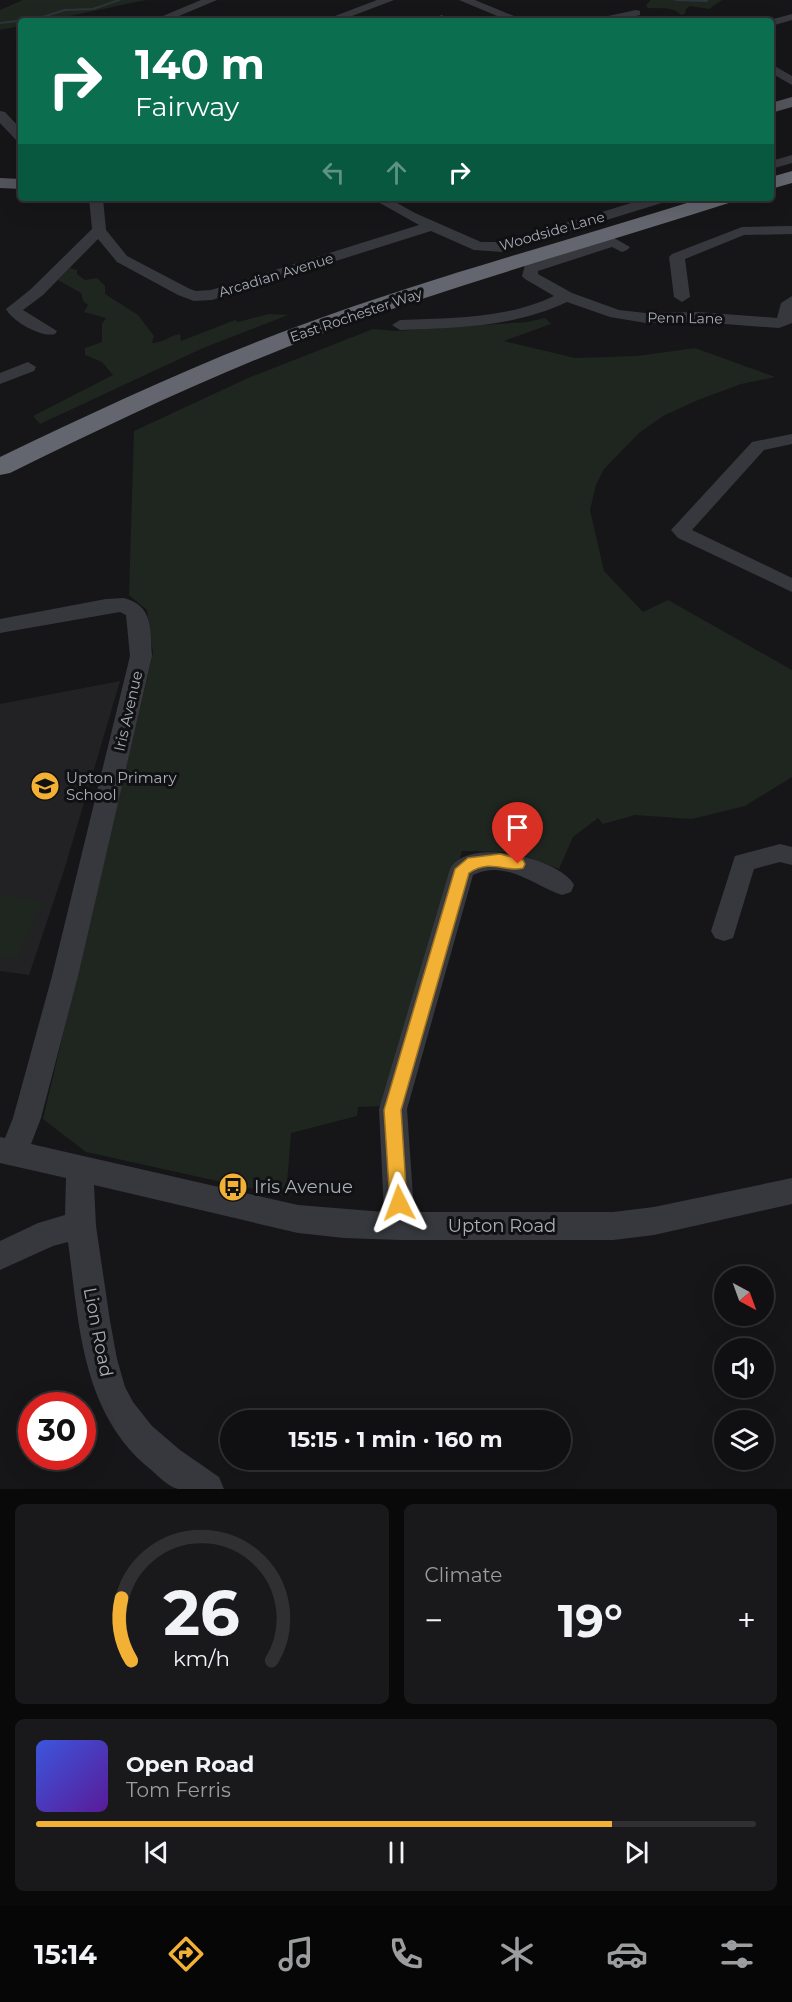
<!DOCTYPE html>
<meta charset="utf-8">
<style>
body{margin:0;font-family:Montserrat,sans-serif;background:#19191b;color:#f1f3f6;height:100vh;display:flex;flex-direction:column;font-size:22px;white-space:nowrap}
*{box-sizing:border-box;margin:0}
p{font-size:20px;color:#9c9d9f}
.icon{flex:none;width:33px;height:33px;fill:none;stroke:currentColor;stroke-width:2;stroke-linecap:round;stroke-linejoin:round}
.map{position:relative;height:1489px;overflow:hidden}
.sheet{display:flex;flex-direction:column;gap:15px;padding:15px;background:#09090a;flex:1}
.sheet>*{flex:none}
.banner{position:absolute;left:18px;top:18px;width:756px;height:183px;border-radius:6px;box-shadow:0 6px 24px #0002,0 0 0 2px #303032;background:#0b6e4f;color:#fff;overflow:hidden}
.needle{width:39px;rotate:139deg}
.controls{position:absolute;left:714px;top:1266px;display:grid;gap:12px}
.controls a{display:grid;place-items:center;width:60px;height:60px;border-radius:50%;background:#101012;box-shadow:0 6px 24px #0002,0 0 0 2px #303032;font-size:30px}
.speed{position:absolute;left:18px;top:1392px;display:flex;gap:12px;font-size:30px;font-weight:700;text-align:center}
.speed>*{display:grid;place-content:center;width:78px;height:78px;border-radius:50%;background:#101012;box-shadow:0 6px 24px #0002,0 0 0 2px #303032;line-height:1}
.speed .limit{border:9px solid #d22;background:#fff;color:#111}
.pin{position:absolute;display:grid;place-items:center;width:51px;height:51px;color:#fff;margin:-62px -26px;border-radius:50% 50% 50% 0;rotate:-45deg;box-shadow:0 0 6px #0007}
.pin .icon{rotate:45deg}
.me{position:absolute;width:66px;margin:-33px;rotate:357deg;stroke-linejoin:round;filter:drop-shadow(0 0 4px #0008)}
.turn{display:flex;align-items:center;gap:21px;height:126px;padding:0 18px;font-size:27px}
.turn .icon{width:78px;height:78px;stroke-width:2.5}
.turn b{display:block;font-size:42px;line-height:51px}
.lanes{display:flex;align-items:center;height:57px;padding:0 18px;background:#0003;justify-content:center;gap:30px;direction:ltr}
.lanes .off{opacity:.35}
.big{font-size:45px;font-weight:700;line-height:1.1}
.sheet .widget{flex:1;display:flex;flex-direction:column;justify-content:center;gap:9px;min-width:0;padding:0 21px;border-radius:9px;background:#19191b}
.sheet .dial{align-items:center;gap:0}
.dial svg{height:156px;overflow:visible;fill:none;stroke:#303032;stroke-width:7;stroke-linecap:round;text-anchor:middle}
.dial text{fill:#f1f3f6;stroke:none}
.song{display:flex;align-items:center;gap:18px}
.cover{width:72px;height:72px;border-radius:9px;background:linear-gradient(135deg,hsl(230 70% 55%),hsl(270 70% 35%))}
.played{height:6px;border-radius:3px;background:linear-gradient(90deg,#f2b134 80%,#303032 80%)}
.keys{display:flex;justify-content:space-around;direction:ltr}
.heat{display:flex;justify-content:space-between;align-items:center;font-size:33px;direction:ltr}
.sheet .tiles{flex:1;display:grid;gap:15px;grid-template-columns:1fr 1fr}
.widget:last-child{grid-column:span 2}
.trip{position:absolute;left:220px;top:1410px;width:351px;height:60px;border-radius:30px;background:#101012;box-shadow:0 6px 24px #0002,0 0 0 2px #303032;font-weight:700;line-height:60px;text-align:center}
.tab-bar{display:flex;height:96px;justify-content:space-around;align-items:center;background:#060607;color:#9c9d9f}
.tab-bar .icon{width:42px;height:42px}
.tab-bar .current{color:#f2b134}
.tab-bar b{font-size:27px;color:#f1f3f6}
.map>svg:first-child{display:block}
</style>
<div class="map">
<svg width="792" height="1489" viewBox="0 0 792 1489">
<rect width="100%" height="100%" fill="#161618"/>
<!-- built -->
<path fill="#222225" d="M120,681L65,867L29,975L0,971V704Z"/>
<!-- green -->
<path fill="#1e261f" d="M23,0H146L46,21H21V26L0,30V10Z
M651,0H722L709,9L690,6L686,9L685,14L681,15C673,6 659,9 648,8L646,5Z
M70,268L77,270V274L85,280L97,278L105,286V294L138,315L154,336L152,343C166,342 168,336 180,334L181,341L235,320L238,322L269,314L288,315L203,348L40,424L33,416L113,375L102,362L85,355V348L102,342V324L106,318L84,312L88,305L83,301L81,293L58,280Z
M545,318L551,324L504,341L575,358L638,356L695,348L775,377L741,384L698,400L663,416L639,433L604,469L596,485L590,510L604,571L643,612L668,600L792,670V777L745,806L692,819L635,815L603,824L598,818L573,837L559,869L515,852L462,851L386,1106L358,1107L357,1116L291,1133L286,1196L86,1152L43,1119L153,653L147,610L129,595L134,431L248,378L373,329L395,331L527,322Z
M0,894L43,901L17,960L0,957Z"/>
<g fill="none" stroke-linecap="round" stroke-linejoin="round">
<!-- stream -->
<path stroke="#2c353c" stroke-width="2" d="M676,0L707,1
M431,21L442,16
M0,23L36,19L65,10L93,9L119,0"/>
<!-- minor -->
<path fill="#37383d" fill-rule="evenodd" d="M201,0H217L167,21H151Z
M377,0H394L339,21H322Z
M459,0H475L526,21H509Z
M636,10L640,11V15L615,21H592L594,19Z
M792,14V20L771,26V21H766Z
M771,64L792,76V85L771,73Z
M0,111L5,112L21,129V141L16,140L0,123Z
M792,155V163L771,169V161Z
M89,198H103L106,230L127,256L190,289L196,291L211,290L419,225L371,198H388L415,213L481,242H502L648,198H670L668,201L503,252L474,250L431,231L212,300L194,301L178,295L117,262L98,239L43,295L23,310L57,331L55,334C41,338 12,321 6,309L31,289L92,229Z
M792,226V234L744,235L685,259L690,297L682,302L674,297L669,257L672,254L742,227Z
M614,238L630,247L627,250L622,252L612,247L538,271V274L572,293L619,310L646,313L698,312L777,318L781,303L792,296V323L779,328L698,322L646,323L610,317L567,302C514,327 457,328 400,330L392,325L400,320C452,318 506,319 554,296L525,279L522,276L525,265Z
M28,362L36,367L34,371L0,384V373Z
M792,434V444L764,450L692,530L792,578V592L678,538L671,530L752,442Z
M124,598C154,606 150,630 152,656L78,976L41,1118L31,1144L298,1205L384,1212L379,1109L450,869C468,835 561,859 574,885L571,892L562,895C533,885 505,859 473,875L407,1109L414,1212H613L654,1207L792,1178V1204L654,1235L613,1240H400L344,1238L298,1233L94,1185L96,1226L110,1321L117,1359L125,1387L133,1402L152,1426L180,1450L219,1477L224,1489C210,1489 192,1489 178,1489C168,1487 156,1474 149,1468C81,1412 79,1322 68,1242L53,1246L0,1270V1241L38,1223L65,1215L66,1178L0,1163V1137L5,1138L13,1118L52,976L130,656L126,615L120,612L0,633V619L106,599Z
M780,844L792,847V865L780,862L754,869L733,938L724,941L715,938L711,931L735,856Z"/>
<!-- major -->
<path fill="#53555c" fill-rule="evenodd" d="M792,97V107L771,113V103Z
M0,178L21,179V189L0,188Z"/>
<!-- highway -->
<path fill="#63666e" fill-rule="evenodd" d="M792,171V183L771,189V177Z
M703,198H735L732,202C595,246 456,284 321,334C214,374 112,423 10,473L0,475V457C100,409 200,362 304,324C435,276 570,240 703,198Z"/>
</g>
<!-- route -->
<path fill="#f2b134" stroke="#9d7322" stroke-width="1.5" d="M500,854L523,860L525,864L523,868C506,873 491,858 469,873L401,1110L407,1203L405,1209L399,1211L392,1209L390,1203L384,1110L455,869L468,858Z"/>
<!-- icons -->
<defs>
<g id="school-disc" transform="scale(1.5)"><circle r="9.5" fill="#f2b134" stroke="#111113"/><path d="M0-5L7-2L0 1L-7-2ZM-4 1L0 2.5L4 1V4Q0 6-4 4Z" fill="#111"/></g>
<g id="bus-disc" transform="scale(1.5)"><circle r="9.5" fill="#f2b134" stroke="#111113"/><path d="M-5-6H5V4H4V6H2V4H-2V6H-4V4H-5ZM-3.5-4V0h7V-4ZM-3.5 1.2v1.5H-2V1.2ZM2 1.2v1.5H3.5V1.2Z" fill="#111"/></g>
</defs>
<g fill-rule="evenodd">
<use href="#school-disc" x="45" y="786"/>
<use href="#bus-disc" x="233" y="1187"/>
</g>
<g text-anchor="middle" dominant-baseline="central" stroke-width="6" stroke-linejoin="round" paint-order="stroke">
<!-- far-street labels -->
<g font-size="14" fill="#a8adb8" stroke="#111113">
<text transform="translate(552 231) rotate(-16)">Woodside Lane</text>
<text transform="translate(276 275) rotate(-17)">Arcadian Avenue</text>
<text transform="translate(356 315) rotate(-19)">East Rochester Way</text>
<text transform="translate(685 318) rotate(1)">Penn Lane</text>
</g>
<!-- street labels -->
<g font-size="15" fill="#a8adb8" stroke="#111113">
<text transform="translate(128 711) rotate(-77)">Iris Avenue</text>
</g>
<!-- poi labels -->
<g font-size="15" fill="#a8adb8" stroke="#111113" text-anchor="start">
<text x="66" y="777">Upton Primary<tspan x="66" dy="17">School</tspan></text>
</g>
<!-- near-poi labels -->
<g font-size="18" fill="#a8adb8" stroke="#111113" text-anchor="start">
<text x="254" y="1187">Iris Avenue</text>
</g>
<!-- near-street labels -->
<g font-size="18" fill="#a8adb8" stroke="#111113">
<text x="502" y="1226">Upton Road</text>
<text transform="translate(98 1332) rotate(79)">Lion Road</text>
</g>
</g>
</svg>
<div class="controls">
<a><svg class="needle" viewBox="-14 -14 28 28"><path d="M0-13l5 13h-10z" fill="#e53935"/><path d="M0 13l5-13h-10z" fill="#9c9d9f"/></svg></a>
<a><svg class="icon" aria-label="sound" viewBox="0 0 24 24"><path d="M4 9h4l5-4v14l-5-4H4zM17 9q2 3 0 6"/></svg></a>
<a><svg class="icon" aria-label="layers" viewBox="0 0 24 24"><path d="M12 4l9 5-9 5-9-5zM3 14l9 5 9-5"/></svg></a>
</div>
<div class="speed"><div class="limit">30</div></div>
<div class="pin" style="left:518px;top:864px;background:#d93025"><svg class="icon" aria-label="arrive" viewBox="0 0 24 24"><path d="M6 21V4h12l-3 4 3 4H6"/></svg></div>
<svg class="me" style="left:399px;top:1203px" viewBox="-20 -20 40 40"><path d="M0-17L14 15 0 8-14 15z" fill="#f2b134" stroke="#fff" stroke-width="4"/></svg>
<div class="trip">15:15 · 1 min · 160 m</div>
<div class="banner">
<div class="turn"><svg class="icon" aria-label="right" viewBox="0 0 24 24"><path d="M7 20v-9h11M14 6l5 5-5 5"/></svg><div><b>140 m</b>Fairway</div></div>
<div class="lanes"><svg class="icon off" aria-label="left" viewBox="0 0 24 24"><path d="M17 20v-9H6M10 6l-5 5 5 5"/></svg><svg class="icon off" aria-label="ahead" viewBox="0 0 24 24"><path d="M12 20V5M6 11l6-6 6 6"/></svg><svg class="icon" aria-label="right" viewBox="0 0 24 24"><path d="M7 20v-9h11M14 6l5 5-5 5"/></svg></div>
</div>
</div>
<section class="sheet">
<div class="tiles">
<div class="widget dial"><svg viewBox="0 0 100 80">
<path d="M14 69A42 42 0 1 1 86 69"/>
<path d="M14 69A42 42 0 0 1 9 37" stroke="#f2b134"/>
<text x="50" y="56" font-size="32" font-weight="700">26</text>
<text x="50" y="72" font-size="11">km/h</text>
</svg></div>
<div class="widget"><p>Climate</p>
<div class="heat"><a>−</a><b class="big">19°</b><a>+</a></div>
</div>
<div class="widget">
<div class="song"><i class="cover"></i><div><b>Open Road</b><p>Tom Ferris</p></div></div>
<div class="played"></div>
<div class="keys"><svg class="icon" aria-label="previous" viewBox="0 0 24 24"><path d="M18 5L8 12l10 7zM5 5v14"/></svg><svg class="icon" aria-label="pause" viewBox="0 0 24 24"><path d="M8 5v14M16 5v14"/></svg><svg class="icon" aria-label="next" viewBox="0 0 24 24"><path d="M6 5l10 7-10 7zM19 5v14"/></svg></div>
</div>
</div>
</section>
<nav class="tab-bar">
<b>15:14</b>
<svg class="icon current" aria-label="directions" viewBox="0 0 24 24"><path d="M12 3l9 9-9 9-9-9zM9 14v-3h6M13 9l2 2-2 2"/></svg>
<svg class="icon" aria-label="music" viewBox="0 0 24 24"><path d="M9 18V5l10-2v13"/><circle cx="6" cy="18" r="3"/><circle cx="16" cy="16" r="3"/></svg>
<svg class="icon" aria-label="phone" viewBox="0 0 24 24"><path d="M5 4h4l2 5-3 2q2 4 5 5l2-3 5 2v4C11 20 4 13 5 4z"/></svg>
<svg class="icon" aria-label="climate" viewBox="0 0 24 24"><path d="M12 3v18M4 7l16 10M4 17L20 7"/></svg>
<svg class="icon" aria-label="car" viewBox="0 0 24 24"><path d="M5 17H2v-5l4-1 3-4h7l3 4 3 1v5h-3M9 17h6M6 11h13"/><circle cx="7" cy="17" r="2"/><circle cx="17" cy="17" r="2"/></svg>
<svg class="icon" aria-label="filters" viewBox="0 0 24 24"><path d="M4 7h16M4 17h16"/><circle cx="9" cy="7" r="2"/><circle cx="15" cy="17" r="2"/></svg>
</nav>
